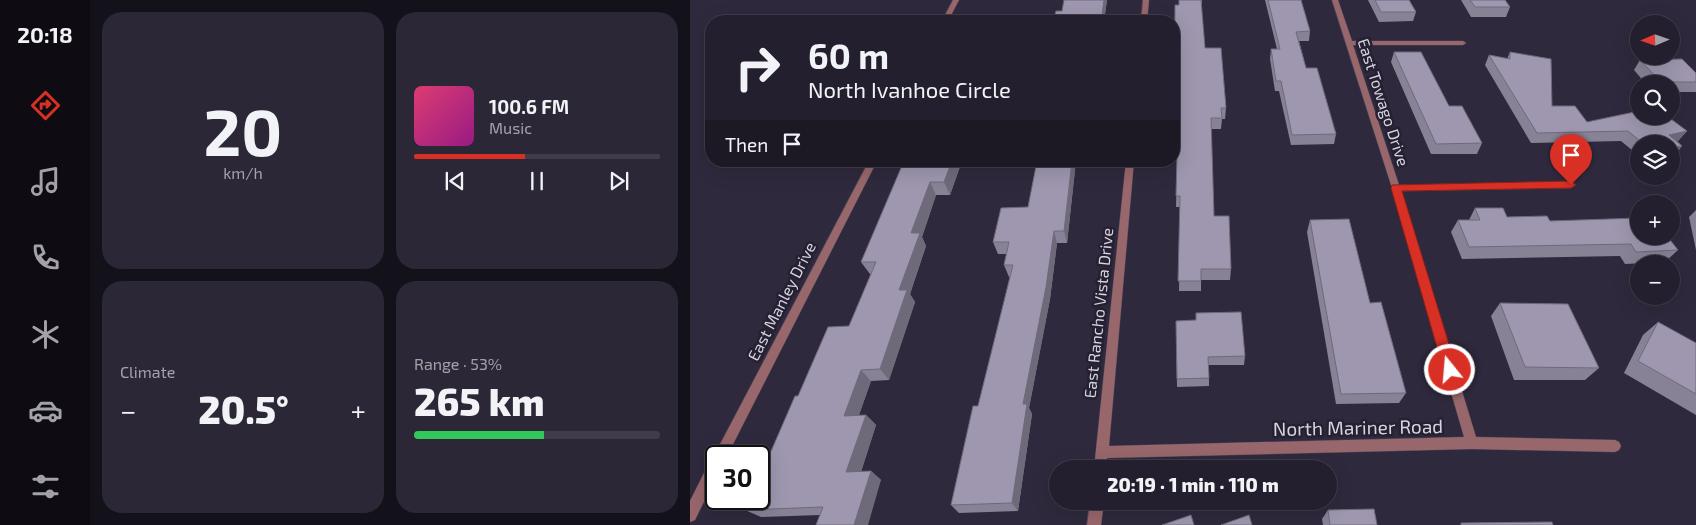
<!DOCTYPE html>
<meta charset="utf-8">
<style>
body{margin:0;font-family:"Exo 2",sans-serif;background:#2b2736;color:#f1f3f6;height:100vh;display:flex;flex-direction:column;font-size:19px;white-space:nowrap}
*{box-sizing:border-box;margin:0}
p{font-size:16px;color:#a3a2aa}
.icon{flex:none;width:28px;height:28px;fill:none;stroke:currentColor;stroke-width:2;stroke-linecap:round;stroke-linejoin:round}
.map{position:relative;flex:1;overflow:hidden}
.sheet{display:flex;flex-direction:column;gap:12px;padding:12px;background:#131119;width:600px}
.sheet>*{flex:none}
.guide{position:absolute;left:15px;top:15px;width:475px;height:152px;border-radius:20px;box-shadow:0 5px 20px #0002,0 0 0 1px #403d4a;background:#231f2e;color:#f1f3f6;overflow:hidden}
.needle{width:32px;rotate:268deg}
.tools{position:absolute;left:940px;top:15px;display:grid;gap:10px}
.tools a{display:grid;place-items:center;width:50px;height:50px;border-radius:50%;background:#231f2e;box-shadow:0 5px 20px #0002,0 0 0 1px #403d4a;font-size:25px}
.speed{position:absolute;left:15px;top:445px;display:flex;gap:10px;font-size:25px;font-weight:700;text-align:center}
.speed>*{display:grid;place-content:center;width:65px;height:65px;border-radius:50%;background:#231f2e;box-shadow:0 5px 20px #0002,0 0 0 1px #403d4a;line-height:1}
.speed .limit{border:2px solid #111;border-radius:8px;background:#fff;color:#111}
.pin{position:absolute;display:grid;place-items:center;width:42px;height:42px;color:#fff;margin:-51px -21px;border-radius:50% 50% 50% 0;rotate:-45deg;box-shadow:0 0 5px #0007}
.pin .icon{rotate:45deg}
.me{position:absolute;width:55px;margin:-28px;rotate:343deg;stroke-linejoin:round;filter:drop-shadow(0 0 4px #0008)}
.turn{display:flex;align-items:center;gap:18px;height:105px;padding:0 20px;font-size:22px}
.turn .icon{width:65px;height:65px;stroke-width:2.5}
.turn b{display:block;font-size:35px;line-height:42px}
.then{display:flex;align-items:center;height:48px;padding:0 20px;background:#0003;gap:10px;font-size:19px}
.big{font-size:38px;font-weight:800;line-height:1.1}
.sheet .tile{flex:1;display:flex;flex-direction:column;justify-content:center;gap:8px;min-width:0;padding:0 18px;border-radius:20px;background:#2b2736}
.sheet .dial{align-items:center;gap:0}
.dial b{font-size:65px;line-height:1}
.song{display:flex;align-items:center;gap:15px}
.cover{width:60px;height:60px;border-radius:8px;background:linear-gradient(135deg,hsl(340 70% 55%),hsl(310 70% 35%))}
.played{height:5px;border-radius:2px;background:linear-gradient(90deg,#d93025 45%,#403d4a 45%)}
.keys{display:flex;justify-content:space-around;direction:ltr}
.heat{display:flex;justify-content:space-between;align-items:center;font-size:28px;direction:ltr}
.charge{height:8px;border-radius:4px;background:linear-gradient(90deg,#34c759 53%,#403d4a 0)}
.sheet .tiles{flex:1;display:grid;gap:12px;grid-template-columns:repeat(2,1fr)}
.trip{position:absolute;left:359px;top:460px;width:288px;height:50px;border-radius:25px;background:#231f2e;box-shadow:0 5px 20px #0002,0 0 0 1px #403d4a;font-weight:800;line-height:50px;text-align:center}
main{display:flex;flex:1;min-height:0}
.tab-bar{display:flex;flex-direction:column;width:90px;justify-content:space-around;align-items:center;background:#0e0c12;color:#a3a2aa}
.tab-bar .icon{width:35px;height:35px}
.tab-bar .current{color:#d93025}
.tab-bar b{font-size:22px;color:#f1f3f6}
.map>svg:first-child{display:block}
</style>
<main>
<nav class="tab-bar">
<b>20:18</b>
<svg class="icon current" aria-label="directions" viewBox="0 0 24 24"><path d="M12 3l9 9-9 9-9-9zM9 14v-3h6M13 9l2 2-2 2"/></svg>
<svg class="icon" aria-label="music" viewBox="0 0 24 24"><path d="M9 18V5l10-2v13"/><circle cx="6" cy="18" r="3"/><circle cx="16" cy="16" r="3"/></svg>
<svg class="icon" aria-label="phone" viewBox="0 0 24 24"><path d="M5 4h4l2 5-3 2q2 4 5 5l2-3 5 2v4C11 20 4 13 5 4z"/></svg>
<svg class="icon" aria-label="climate" viewBox="0 0 24 24"><path d="M12 3v18M4 7l16 10M4 17L20 7"/></svg>
<svg class="icon" aria-label="car" viewBox="0 0 24 24"><path d="M5 17H2v-5l4-1 3-4h7l3 4 3 1v5h-3M9 17h6M6 11h13"/><circle cx="7" cy="17" r="2"/><circle cx="17" cy="17" r="2"/></svg>
<svg class="icon" aria-label="filters" viewBox="0 0 24 24"><path d="M4 7h16M4 17h16"/><circle cx="9" cy="7" r="2"/><circle cx="15" cy="17" r="2"/></svg>
</nav>
<section class="sheet">
<div class="tiles">
<div class="tile dial"><b>20</b><p>km/h</p></div>
<div class="tile">
<div class="song"><i class="cover"></i><div><b>100.6 FM</b><p>Music</p></div></div>
<div class="played"></div>
<div class="keys"><svg class="icon" aria-label="previous" viewBox="0 0 24 24"><path d="M18 5L8 12l10 7zM5 5v14"/></svg><svg class="icon" aria-label="pause" viewBox="0 0 24 24"><path d="M8 5v14M16 5v14"/></svg><svg class="icon" aria-label="next" viewBox="0 0 24 24"><path d="M6 5l10 7-10 7zM19 5v14"/></svg></div>
</div>
<div class="tile"><p>Climate</p>
<div class="heat"><a>−</a><b class="big">20.5°</b><a>+</a></div>
</div>
<div class="tile"><p>Range · 53%</p><b class="big">265 km</b><div class="charge"></div></div>
</div>
</section>
<div class="map">
<svg width="1006" height="525" viewBox="0 0 1006 525">
<rect width="100%" height="100%" fill="#2f293d"/>
<g fill="none" stroke-linecap="round" stroke-linejoin="round">
<!-- street casing -->
<g stroke="#4a4457" stroke-width="1">
<path id="street" d="M263,0H269L258,21H252Z
M453,0H459L457,21H451Z
M642,0H648L662,41H773L776,43L773,45H663L709,185L881,182L885,185L881,188L711,191L786,437L925,440L929,442L931,446L929,450L925,452L782,449L417,458L416,469H404L436,161H444L419,446L774,437L702,188Z
M179,161H187L37,456H26V477L5,520L0,522V501L21,459L25,458L26,452Z
M400,501H414L411,525H397Z"/>
</g>
<!-- street -->
<use href="#street" fill="#98676c" fill-rule="evenodd"/>
</g>
<!-- wall -->
<path fill="#888296" d="M417,0L414,21H363L372,11Z
M489,0H512V4H511L515,48L536,108L535,119H532L531,129H521L524,216L541,269L540,280H511V291H489L490,207H486L488,130H485L484,118Z
M575,0H611L620,31L619,41H609L616,68L646,134L644,144L601,145L589,91H585L580,59L581,49H587Z
M678,0H719L726,12L723,21L689,22Z
M771,0H815L820,7L816,17H781Z
M704,52L759,106L792,143L787,154H741L701,62Z
M820,52L862,106L897,122L997,131L988,141H987L992,146L984,156L981,144H949V156L931,141L841,143L795,65L799,55L817,59Z
M950,60L1006,73V92H981V84H956L944,70Z
M214,161H272L260,195H246L232,237L236,246L220,294L225,302L199,380L181,381L169,415H176L186,425L171,472L181,471L191,480L130,515L71,517L55,510L108,396L159,326L181,274H180L171,262Z
M386,161L377,243H367L360,299L339,408L342,414L328,511L269,513L261,505L288,406L320,277H319L314,265L317,254H308L303,242Z
M785,208L817,217L860,221L988,250L975,262L935,264L930,256L772,259L761,232L768,220H779Z
M1006,210V250L999,217Z
M620,220L680,303L716,393L709,403L646,404L617,232Z
M810,303L909,368L895,380H824L801,316Z
M486,321L555,356L554,365H519V386L487,387Z
M968,322L1006,343V415L934,373L953,335Z
M638,510L687,525H633L632,519Z"/>
<!-- shaded-wall -->
<path fill="#6f6a7a" d="M414,0H417L414,21H413L412,15Z
M997,131L988,141L977,144L979,135Z
M992,146L984,156L981,157V148Z
M262,161H272L260,195L254,182Z
M382,161H386L377,243L374,231Z
M240,182L246,195L232,237L236,246L220,294L225,302L199,380L190,369L209,290L221,233Z
M364,231L367,243L360,299L339,408L342,414L328,511L322,503L333,404Z
M171,370L181,381L165,426L154,416Z
M176,415L186,425L168,481L156,472Z
M181,471L191,480L178,525H164Z"/>
<!-- building -->
<path fill="#9e97af" stroke="#6f6a7a" d="M374,0H414L412,15H406L405,21H363L366,11H372Z
M489,0H511L515,48H531L536,108H531L532,118H521L524,216H539L541,269H511V281H488L490,196H486L488,118H484L485,5H489Z
M578,0H611L620,31L606,32L616,68H627L646,134L602,135L591,81H586L581,49H590Z
M685,0H719L726,12H691Z
M780,0H815L820,7H785Z
M704,52H731L759,106H772L792,143L746,144Z
M820,52L861,59L862,106H885L897,122L949,111V116H977L997,131L979,135L992,146L981,148V144H954L938,131L847,133L799,55L820,59Z
M992,59L1006,73V82H971L950,60Z
M214,161H262L254,182H240L221,233H230L209,290H217L190,369L171,370L154,416L176,415L156,472L181,471L164,525H126L133,507L55,510L60,499H69V479L105,396H108L138,327L159,326L186,262H171Z
M347,161H382L374,231H364L356,287L333,404H337L322,503L261,505L283,406H288L323,265H314L319,242H303L311,208L338,207Z
M785,208H813L817,217L857,216L860,221L949,218V236H977L988,250L946,252L941,244L779,247L768,220H790Z
M659,219L680,303L691,302L716,393L651,394L620,220Z
M810,303L878,304L909,368L835,367Z
M551,312L555,356L518,357L519,378L487,379L486,321L506,320V313Z
M968,322L1006,343V394L948,361Z
M684,509L687,525H640L638,510Z
M501,515L504,525H472Z
M559,515L562,525H531Z
M862,522L863,525H771V523Z"/>
<!-- route -->
<path fill="#d93025" stroke="#8d1f18" d="M881,181L886,185L881,188L712,191L767,370L765,375L760,376L755,375L701,188L702,185Z"/>
<g text-anchor="middle" dominant-baseline="central" stroke-width="5" stroke-linejoin="round" paint-order="stroke">
<!-- street labels -->
<g font-size="16" fill="#d7d4e0" stroke="#252032">
<text transform="translate(694 102) rotate(72)">East Towago Drive</text>
<text transform="translate(91 301) rotate(-63)">East Manley Drive</text>
<text transform="translate(408 313) rotate(-84)">East Rancho Vista Drive</text>
</g>
<!-- near-street labels -->
<g font-size="19" fill="#d7d4e0" stroke="#252032">
<text transform="translate(668 427) rotate(-1)">North Mariner Road</text>
</g>
</g>
</svg>
<div class="tools">
<a><svg class="needle" viewBox="-14 -14 28 28"><path d="M0-13l5 13h-10z" fill="#e53935"/><path d="M0 13l5-13h-10z" fill="#a3a2aa"/></svg></a>
<a><svg class="icon" aria-label="search" viewBox="0 0 24 24"><circle cx="10" cy="10" r="6"/><path d="M15 15l6 6"/></svg></a>
<a><svg class="icon" aria-label="layers" viewBox="0 0 24 24"><path d="M12 4l9 5-9 5-9-5zM3 14l9 5 9-5"/></svg></a>
<a>+</a>
<a>−</a>
</div>
<div class="speed"><div class="limit">30</div></div>
<div class="pin" style="left:881px;top:185px;background:#d93025"><svg class="icon" aria-label="arrive" viewBox="0 0 24 24"><path d="M6 21V4h12l-3 4 3 4H6"/></svg></div>
<svg class="me" style="left:760px;top:370px" viewBox="-20 -20 40 40"><circle r="17" fill="#d93025" stroke="#fff" stroke-width="3"/><path d="M0-11L8 9 0 5-8 9z" fill="#fff"/></svg>
<div class="trip">20:19 · 1 min · 110 m</div>
<div class="guide">
<div class="turn"><svg class="icon" aria-label="right" viewBox="0 0 24 24"><path d="M7 20v-9h11M14 6l5 5-5 5"/></svg><div><b>60 m</b>North Ivanhoe Circle</div></div>
<div class="then">Then<svg class="icon" aria-label="arrive" viewBox="0 0 24 24"><path d="M6 21V4h12l-3 4 3 4H6"/></svg></div>
</div>
</div>
</main>
